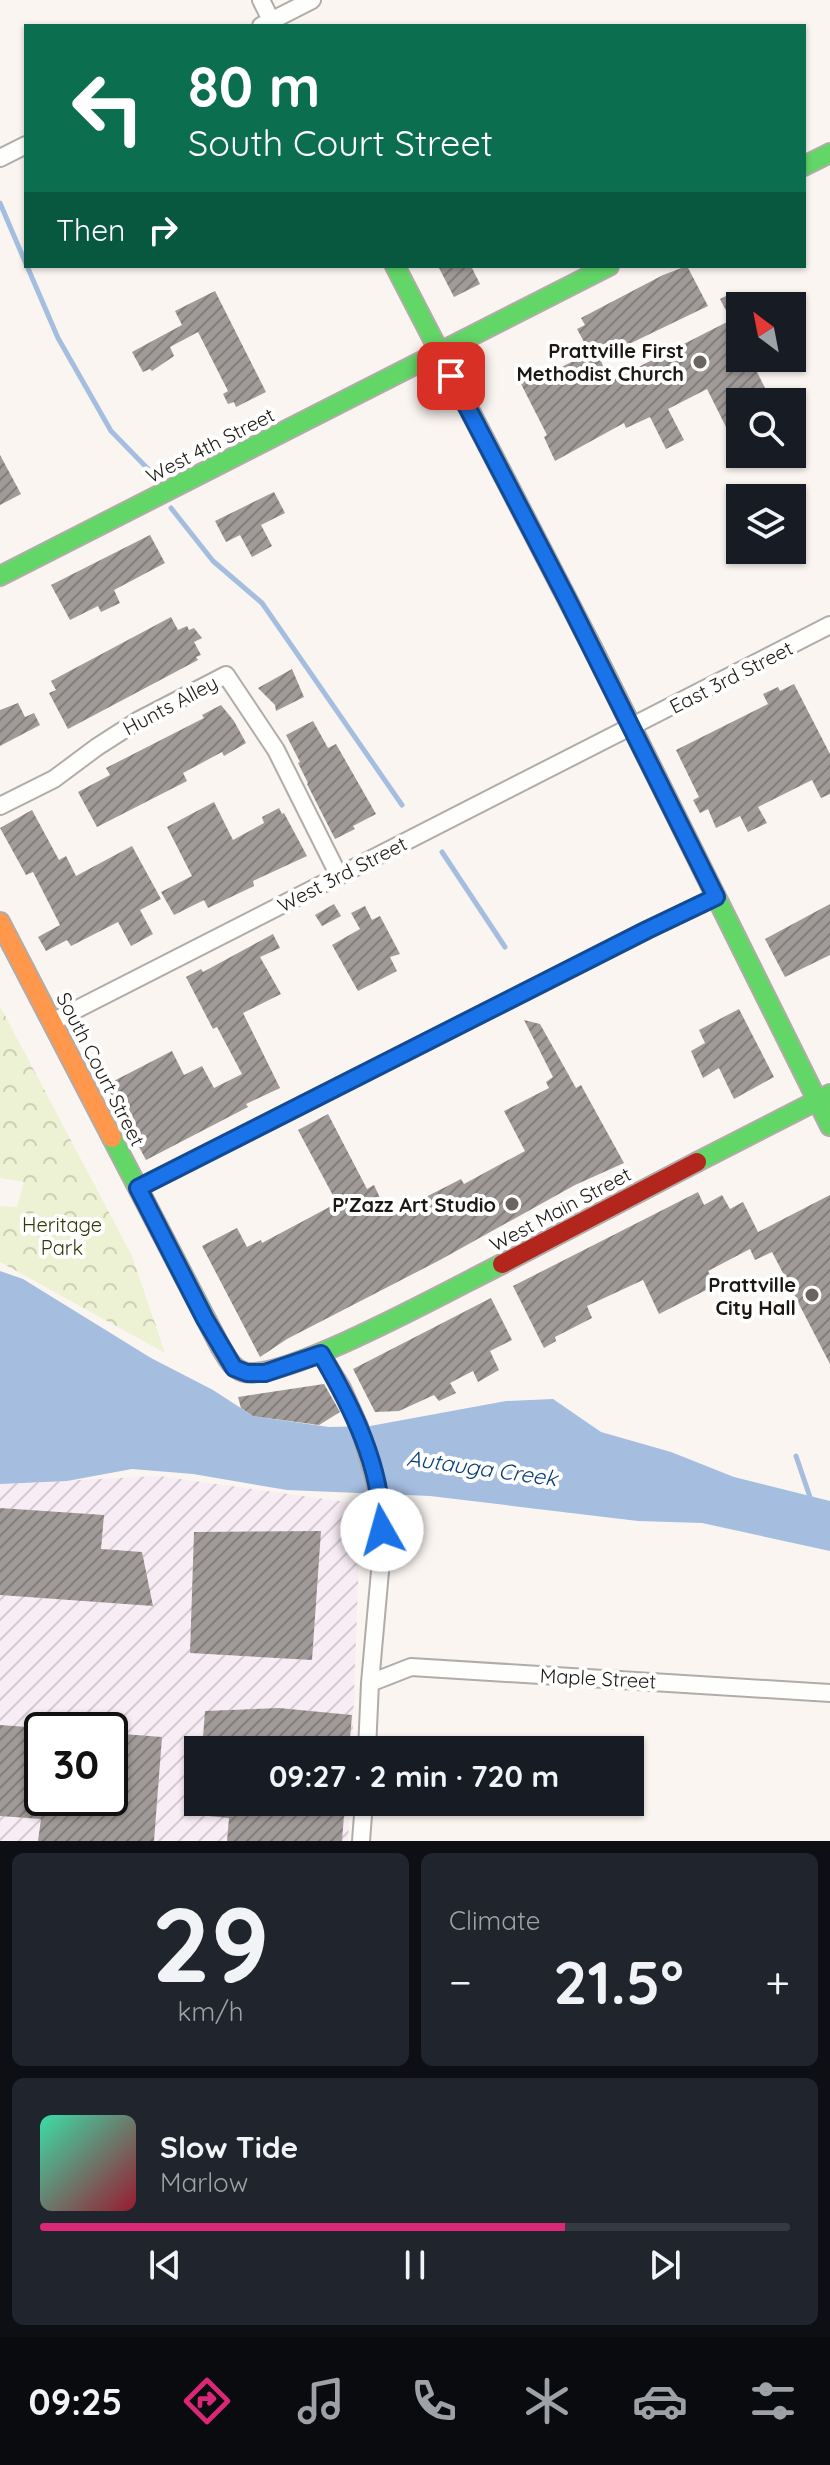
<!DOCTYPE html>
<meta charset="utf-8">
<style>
body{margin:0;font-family:Quicksand,sans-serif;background:#20242c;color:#f1f3f6;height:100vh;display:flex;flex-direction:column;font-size:30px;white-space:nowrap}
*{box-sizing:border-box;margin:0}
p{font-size:26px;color:#9ea1a6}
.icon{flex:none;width:44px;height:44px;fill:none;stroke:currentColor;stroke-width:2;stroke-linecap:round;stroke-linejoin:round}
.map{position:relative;height:1841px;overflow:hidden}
.panel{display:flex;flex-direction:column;gap:12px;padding:12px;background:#0d0f14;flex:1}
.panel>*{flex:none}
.top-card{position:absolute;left:24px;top:24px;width:782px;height:244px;border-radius:0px;box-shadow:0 2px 6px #0004;background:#0b6e4f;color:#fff;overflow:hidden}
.needle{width:52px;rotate:328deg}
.controls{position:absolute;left:726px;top:292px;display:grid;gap:16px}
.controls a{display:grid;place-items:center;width:80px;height:80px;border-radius:0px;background:#171b24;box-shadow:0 2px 6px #0004;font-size:40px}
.speed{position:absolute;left:24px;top:1712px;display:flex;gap:16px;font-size:40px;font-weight:700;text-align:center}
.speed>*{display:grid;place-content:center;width:104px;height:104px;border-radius:50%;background:#171b24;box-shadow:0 2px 6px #0004;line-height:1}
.speed .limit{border:4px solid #111;border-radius:12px;background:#fff;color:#111}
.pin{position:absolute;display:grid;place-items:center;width:68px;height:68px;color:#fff;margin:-34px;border-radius:16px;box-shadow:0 4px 12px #0006}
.me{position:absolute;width:88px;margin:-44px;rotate:353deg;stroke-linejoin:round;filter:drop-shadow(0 0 6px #0008)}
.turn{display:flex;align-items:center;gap:28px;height:168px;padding:0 32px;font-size:36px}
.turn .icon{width:104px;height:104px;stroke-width:2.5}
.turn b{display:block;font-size:56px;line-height:68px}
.then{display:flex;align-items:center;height:76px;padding:0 32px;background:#0003;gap:16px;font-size:30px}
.big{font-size:60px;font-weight:700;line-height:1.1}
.panel .tile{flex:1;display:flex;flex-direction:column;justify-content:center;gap:12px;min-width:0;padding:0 28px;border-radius:12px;background:#20242c}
.panel .dial{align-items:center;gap:0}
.dial b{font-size:104px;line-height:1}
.song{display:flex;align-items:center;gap:24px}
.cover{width:96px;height:96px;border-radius:12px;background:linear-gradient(135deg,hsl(160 70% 55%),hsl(350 70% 35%))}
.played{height:8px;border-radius:4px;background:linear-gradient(90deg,#db2777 70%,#363941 70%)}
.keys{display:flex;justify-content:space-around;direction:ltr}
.heat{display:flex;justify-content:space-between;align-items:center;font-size:44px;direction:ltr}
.panel .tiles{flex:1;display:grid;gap:12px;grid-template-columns:1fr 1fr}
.tile:last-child{grid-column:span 2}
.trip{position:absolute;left:184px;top:1736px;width:460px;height:80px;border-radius:0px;background:#171b24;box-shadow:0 2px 6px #0004;font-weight:700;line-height:80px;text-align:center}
.dock{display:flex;height:128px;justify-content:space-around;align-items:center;background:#090b0e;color:#9ea1a6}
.dock .icon{width:56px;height:56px}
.dock .current{color:#db2777}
.dock b{font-size:36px;color:#f1f3f6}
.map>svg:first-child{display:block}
</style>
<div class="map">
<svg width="830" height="1841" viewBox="0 0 830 1841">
<defs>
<pattern id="industrial-furrows" width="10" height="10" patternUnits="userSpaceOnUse" patternTransform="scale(2)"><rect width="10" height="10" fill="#f9edf5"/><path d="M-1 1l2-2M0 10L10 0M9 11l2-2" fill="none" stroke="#d5cad1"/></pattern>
<pattern id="forest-crowns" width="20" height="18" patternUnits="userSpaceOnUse" patternTransform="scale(2)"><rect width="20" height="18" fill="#eef2d4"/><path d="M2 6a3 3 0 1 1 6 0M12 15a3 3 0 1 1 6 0" fill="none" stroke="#cccfb5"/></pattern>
<pattern id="building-hatch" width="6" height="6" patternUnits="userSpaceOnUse" patternTransform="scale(2)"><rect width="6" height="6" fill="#a09b98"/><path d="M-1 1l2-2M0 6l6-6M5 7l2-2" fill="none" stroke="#827d7b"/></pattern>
</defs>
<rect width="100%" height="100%" fill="#faf5f1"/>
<!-- industrial -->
<path fill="url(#industrial-furrows)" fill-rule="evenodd" d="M159,1476L361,1504L352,1750H198V1802H350L348,1841H0V1484ZM42,1730H110V1798H42Z"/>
<!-- forest -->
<path fill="url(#forest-crowns)" d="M0,1006L132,1256L165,1353L0,1262V1206L17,1207L24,1182L0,1178Z"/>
<!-- water -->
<path fill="#a5bee0" d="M0,1271L23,1279L151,1358L213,1390L253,1416L329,1427L370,1426L506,1401L553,1399L601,1432L671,1452L734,1477L830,1501V1551L702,1523L638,1521L430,1496L287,1490L193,1474L132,1469L67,1481L0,1484Z"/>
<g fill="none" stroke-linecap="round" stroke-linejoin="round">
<!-- stream -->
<path stroke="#a5bee0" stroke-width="5" d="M0,203L26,264
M27,266L58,338L111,431L151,472
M171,508L213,561L262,603L402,805
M442,852L505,947
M796,1456L811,1500"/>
</g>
<!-- building -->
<path fill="url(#building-hatch)" d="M438,266H471L480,284L454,297Z
M687,266L708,306L600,358L609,382L731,320L720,299L734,292L740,304V358H750L772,402H740V425L728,431L707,389L668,409L684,440L666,449L650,417L626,428L624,423L555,461L544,437L547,435L520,382L544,368L547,374L590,353L577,329L585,325L581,318L663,275Z
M215,291L266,392L236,407L234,402L228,404L223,394L228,391L198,332L170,347L174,356L152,371L150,369L143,372L132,352L182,325L175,311Z
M0,455L21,494L0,505Z
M274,492L285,513L261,525L272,546L252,557L240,535L226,542L215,521Z
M150,535L165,563L114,590L120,603L101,612L98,606L70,620L51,585Z
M171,617L178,630L187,626L189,630L194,628L202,638L194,642L201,655L196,657L198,660L68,729L49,693L56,690L51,681Z
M292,669L304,697L276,711L275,705L258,688Z
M794,684L830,754V794L821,798L812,780L758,807L767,823L748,832L740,816L716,828L708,809L700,813L693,800L699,797L676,750L768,704L763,694L778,687L780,691Z
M18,703L25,717L34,713L40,725L0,746V710Z
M221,705L234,721L246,743L224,756L222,752L183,773L187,781L97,827L78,792L110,775L106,768L204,718L202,715Z
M313,721L328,748L336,744L376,814L353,826L355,829L335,839L307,784L308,783L298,763L300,762L286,735Z
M214,802L233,840L264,823L262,817L279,808L282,814L284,813L307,856L253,881L254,886L208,908L204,900L174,915L161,892L192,876L167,827Z
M32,810L59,860L66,856L76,876L132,846L161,899L140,910L153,934L131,946L118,922L71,946L67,940L46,951L38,937L60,925L33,872L26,875L0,828Z
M334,904L341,916L322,926L315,915Z
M830,904V955L785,977L765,939Z
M365,906L372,920L380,916L400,954L390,957L397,971L358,991L332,945L360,929L351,913Z
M273,934L280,948L260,957L281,994L243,1013L280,1088L246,1104L248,1107L146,1160L106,1085L172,1051L184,1075L202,1066L214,1088L242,1074L217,1027L213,1029L186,977L201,969L203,972Z
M739,1009L774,1077L734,1099L719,1068L703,1078L691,1051L705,1043L699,1030Z
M524,1020L540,1024L576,1088L581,1085L624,1163L575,1185L440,1260L287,1339L260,1357L202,1246L237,1228L247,1247L261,1240L262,1243L337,1203L298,1130L328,1114L367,1189L374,1185L381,1200L389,1197L396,1210L422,1196L424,1198L461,1179L464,1184L525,1151L504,1111L549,1088L546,1082L553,1077Z
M698,1192L704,1205L722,1195L730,1209L743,1202L758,1232L830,1195V1364L772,1252L755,1260L750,1249L708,1271L716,1285L659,1314L643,1280L587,1306L592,1318L555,1337L556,1341L544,1348L513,1286Z
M491,1298L512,1340L490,1351L499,1370L478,1382L473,1371L450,1383L456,1393L439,1401L434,1395L399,1411L375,1412L353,1369Z
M324,1384L340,1412L319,1425L253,1416L241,1408L238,1397Z
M0,1508L104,1515L101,1549L142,1552L153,1606L0,1595Z
M321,1531L312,1660L190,1653L194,1532Z
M279,1708L352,1715L349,1750H202L205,1711Z
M0,1725L42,1728V1798H110V1733L162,1737L154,1841H38L41,1819L0,1816Z
M200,1802H345L342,1841H227L229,1818L199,1815Z"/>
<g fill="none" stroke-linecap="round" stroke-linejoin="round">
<!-- street casing -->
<g stroke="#b1aca8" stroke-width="20">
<path id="street" d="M261,0L274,26
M261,26L312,0
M0,158L26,145
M0,806L54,779L97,747L139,720L226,675L276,750L339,876
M52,1022L830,625
M138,1188L647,930L716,897
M321,1354L342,1388L359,1426L375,1482L382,1521L381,1560L370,1683L367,1750
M370,1683L411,1667L830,1693
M361,1841L364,1802"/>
</g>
<!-- fast casing -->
<g stroke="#b1aca8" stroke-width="22">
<path id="fast" d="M804,166L830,153
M395,266L592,647L830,1126
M0,576L609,266
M112,1138L220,1346C227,1357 231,1368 244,1372C283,1383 457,1286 502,1264
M697,1162L830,1094"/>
</g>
<!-- slow casing -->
<g stroke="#b1aca8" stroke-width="22">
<path id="slow" d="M0,922L112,1138"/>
</g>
<!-- jam casing -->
<g stroke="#b1aca8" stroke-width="22">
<path id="jam" d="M502,1264L697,1162"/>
</g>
<!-- street -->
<use href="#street" stroke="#fefefd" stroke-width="16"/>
<!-- fast -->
<use href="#fast" stroke="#63d668" stroke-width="18"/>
<!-- slow -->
<use href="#slow" stroke="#ff974d" stroke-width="18"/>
<!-- jam -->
<use href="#jam" stroke="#b3261e" stroke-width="18"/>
</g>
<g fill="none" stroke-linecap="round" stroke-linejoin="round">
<!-- route casing -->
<g stroke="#114b97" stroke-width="20">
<path id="route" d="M382,1530C382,1467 352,1407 321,1354L265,1373H247L234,1368L205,1319L138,1188L647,930L716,897L567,599L451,376"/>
</g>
<!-- route -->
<use href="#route" stroke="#1a73e8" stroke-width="14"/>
</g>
<!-- markers -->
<g fill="#6a6561" stroke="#fff" stroke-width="3">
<circle cx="700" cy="362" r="8"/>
<circle cx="512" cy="1204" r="8"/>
<circle cx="812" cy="1295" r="8"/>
</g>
<g text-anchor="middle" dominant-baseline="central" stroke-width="8" stroke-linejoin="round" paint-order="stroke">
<!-- poi labels -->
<g font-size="20" font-weight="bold" fill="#1d1813" stroke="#fff" text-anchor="end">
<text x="684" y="350">Prattville First<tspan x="684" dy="23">Methodist Church</tspan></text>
<text x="496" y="1204">P'Zazz Art Studio</text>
<text x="796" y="1284">Prattville<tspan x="796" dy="23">City Hall</tspan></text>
</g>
<!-- street labels -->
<g font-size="20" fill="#1d1813" stroke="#fff">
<text transform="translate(210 445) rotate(-27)">West 4th Street</text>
<text transform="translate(731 677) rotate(-27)">East 3rd Street</text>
<text transform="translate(170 705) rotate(-28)">Hunts Alley</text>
<text transform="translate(342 874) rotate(-27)">West 3rd Street</text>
<text transform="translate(101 1069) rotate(63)">South Court Street</text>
<text transform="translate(560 1209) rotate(-28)">West Main Street</text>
<text transform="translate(598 1678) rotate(3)">Maple Street</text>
</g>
<!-- park labels -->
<g font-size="20" fill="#313909" stroke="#fff">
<text x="62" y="1224">Heritage<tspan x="62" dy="23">Park</tspan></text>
</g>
<!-- water labels -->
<g font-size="22" font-style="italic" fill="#083f7a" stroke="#fff">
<text transform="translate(482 1468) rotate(8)">Autauga Creek</text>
</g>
</g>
</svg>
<div class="controls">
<a><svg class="needle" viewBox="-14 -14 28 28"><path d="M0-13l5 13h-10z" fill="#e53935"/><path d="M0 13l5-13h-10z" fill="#9ea1a6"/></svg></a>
<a><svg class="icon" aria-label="search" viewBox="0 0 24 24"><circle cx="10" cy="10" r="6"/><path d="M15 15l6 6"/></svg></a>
<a><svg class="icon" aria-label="layers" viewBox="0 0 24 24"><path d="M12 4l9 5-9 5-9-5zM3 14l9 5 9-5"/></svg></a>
</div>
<div class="speed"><div class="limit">30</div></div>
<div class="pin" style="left:451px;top:376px;background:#d93025"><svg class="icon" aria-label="arrive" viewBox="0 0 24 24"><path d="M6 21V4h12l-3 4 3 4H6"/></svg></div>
<svg class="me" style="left:382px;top:1530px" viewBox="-20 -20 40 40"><circle r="19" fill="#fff"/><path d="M0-13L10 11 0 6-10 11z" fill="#1a73e8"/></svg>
<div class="trip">09:27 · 2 min · 720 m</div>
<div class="top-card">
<div class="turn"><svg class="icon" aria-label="left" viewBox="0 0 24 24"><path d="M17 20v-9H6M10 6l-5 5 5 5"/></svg><div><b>80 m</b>South Court Street</div></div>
<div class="then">Then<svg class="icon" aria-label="right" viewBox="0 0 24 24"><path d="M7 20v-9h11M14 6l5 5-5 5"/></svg></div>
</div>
</div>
<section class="panel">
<div class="tiles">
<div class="tile dial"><b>29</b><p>km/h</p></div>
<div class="tile"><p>Climate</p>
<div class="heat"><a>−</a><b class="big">21.5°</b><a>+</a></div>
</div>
<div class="tile">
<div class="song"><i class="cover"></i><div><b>Slow Tide</b><p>Marlow</p></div></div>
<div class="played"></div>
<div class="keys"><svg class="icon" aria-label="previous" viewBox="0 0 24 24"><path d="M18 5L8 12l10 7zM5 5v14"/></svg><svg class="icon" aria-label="pause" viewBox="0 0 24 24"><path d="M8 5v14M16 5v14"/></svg><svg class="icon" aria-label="next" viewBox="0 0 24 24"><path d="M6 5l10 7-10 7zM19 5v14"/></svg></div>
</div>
</div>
</section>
<nav class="dock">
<b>09:25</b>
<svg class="icon current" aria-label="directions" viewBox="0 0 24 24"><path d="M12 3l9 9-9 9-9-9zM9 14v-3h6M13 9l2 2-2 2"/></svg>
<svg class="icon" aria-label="music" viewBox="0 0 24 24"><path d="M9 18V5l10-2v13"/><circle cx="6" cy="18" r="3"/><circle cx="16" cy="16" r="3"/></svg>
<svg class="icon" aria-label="phone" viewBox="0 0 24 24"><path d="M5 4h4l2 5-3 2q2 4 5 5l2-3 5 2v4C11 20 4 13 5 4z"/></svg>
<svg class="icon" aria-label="climate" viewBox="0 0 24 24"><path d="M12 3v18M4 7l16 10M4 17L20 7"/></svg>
<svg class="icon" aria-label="car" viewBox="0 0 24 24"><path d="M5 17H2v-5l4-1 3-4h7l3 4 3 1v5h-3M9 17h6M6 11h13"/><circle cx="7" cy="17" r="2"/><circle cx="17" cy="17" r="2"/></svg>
<svg class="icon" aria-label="filters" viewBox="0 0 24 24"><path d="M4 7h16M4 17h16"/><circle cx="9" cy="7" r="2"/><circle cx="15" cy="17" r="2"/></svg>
</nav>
